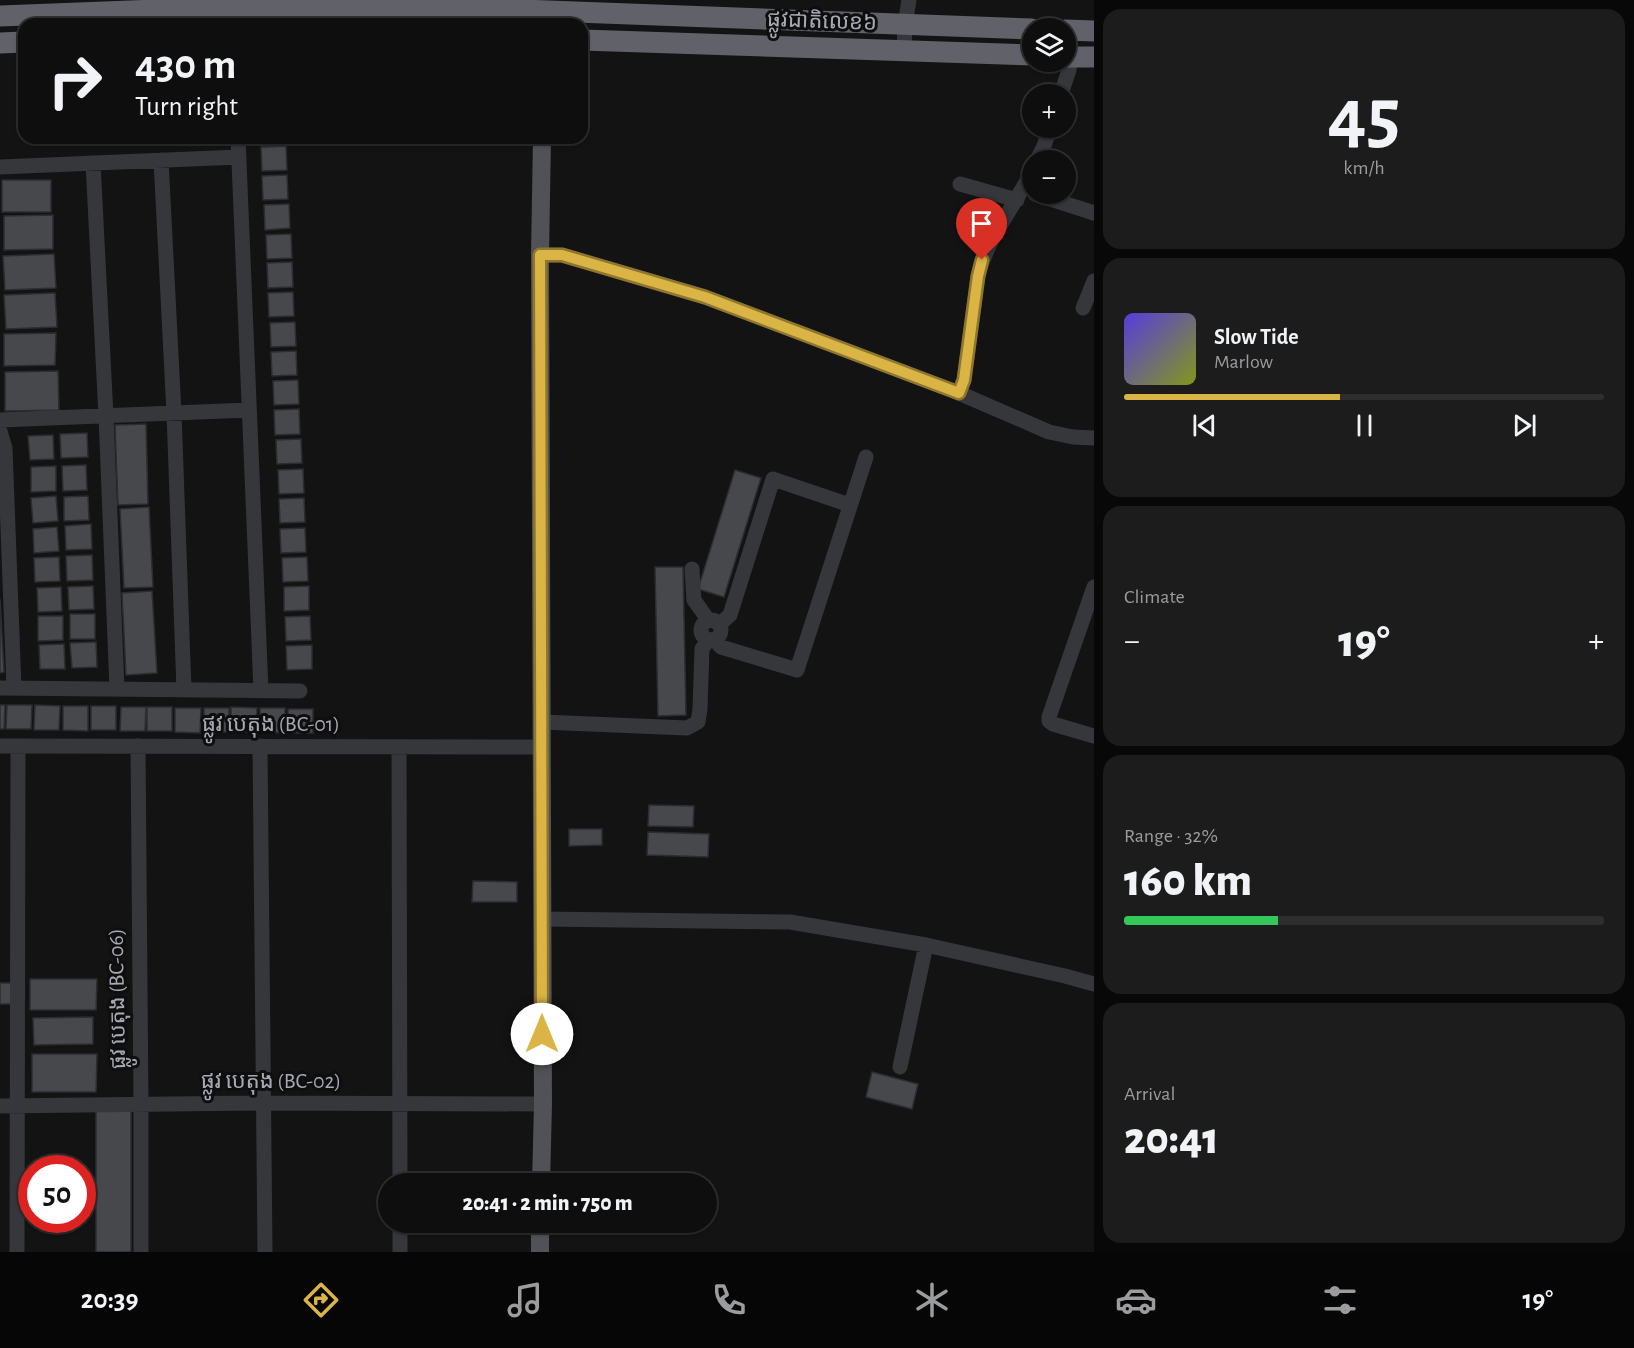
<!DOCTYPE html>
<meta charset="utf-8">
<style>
body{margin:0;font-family:"Alegreya Sans","Noto Sans Khmer",sans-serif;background:#1c1c1d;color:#f1f3f6;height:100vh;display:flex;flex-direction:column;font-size:22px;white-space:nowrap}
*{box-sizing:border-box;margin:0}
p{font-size:20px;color:#9b9c9e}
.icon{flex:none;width:33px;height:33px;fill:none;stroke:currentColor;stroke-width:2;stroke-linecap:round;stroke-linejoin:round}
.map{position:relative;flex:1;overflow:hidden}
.side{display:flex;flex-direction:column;gap:9px;padding:9px;background:#080808;width:540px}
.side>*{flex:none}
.guide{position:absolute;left:18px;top:18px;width:570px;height:126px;border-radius:18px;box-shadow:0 2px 4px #0004,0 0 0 2px #2e2e2f;background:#0e0e0f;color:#f1f3f6;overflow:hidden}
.buttons{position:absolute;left:1022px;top:18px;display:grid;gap:12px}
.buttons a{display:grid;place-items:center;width:54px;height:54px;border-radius:50%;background:#0e0e0f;box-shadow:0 2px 4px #0004,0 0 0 2px #2e2e2f;font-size:30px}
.speed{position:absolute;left:18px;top:1155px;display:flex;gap:12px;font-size:30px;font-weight:700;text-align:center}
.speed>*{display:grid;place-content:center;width:78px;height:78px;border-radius:50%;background:#0e0e0f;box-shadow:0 2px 4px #0004,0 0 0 2px #2e2e2f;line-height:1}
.speed .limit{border:9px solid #d22;background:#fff;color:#111}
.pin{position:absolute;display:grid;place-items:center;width:51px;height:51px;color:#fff;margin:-62px -26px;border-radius:50% 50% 50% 0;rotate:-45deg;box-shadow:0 0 6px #0007}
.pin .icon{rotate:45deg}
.me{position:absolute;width:66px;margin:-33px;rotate:0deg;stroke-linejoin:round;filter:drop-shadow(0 0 4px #0008)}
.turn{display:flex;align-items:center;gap:21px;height:126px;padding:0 18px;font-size:27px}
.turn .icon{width:78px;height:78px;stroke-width:2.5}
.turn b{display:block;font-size:42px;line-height:51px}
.big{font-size:45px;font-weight:800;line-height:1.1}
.side .tile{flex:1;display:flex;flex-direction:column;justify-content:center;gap:9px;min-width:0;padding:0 21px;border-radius:18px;background:#1c1c1d}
.side .dial{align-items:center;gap:0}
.dial b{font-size:78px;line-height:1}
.song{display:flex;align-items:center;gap:18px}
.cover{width:72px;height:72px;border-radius:9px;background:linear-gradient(135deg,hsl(250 70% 55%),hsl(70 70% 35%))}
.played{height:6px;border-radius:3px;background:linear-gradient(90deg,#dab545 45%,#2e2e2f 45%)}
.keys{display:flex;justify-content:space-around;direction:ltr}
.heat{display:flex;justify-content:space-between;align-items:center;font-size:33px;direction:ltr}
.charge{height:9px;border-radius:4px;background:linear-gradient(90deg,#34c759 32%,#2e2e2f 0)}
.trip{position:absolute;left:378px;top:1173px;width:339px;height:60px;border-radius:30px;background:#0e0e0f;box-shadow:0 2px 4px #0004,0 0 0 2px #2e2e2f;font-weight:800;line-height:60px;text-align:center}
.tabs{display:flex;height:96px;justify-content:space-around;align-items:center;background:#060606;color:#9b9c9e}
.tabs .icon{width:42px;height:42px}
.tabs .on{color:#dab545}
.tabs b{font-size:27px;color:#f1f3f6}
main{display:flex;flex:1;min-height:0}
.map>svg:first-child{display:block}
</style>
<main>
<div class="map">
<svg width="1094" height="1252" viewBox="0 0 1094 1252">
<rect width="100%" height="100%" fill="#131314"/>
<!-- building -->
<path fill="#47484c" stroke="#2d2d30" stroke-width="1.5" d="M261,138H286V140L261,141Z
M286,146L287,170L262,171L261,147Z
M287,175L288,199L263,200L262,176Z
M2,180H51V212H2Z
M289,204L290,228L265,230L264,205Z
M53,215V249L4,250V216Z
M291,234L292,258L267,259L266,235Z
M54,254L56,288L5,290L3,256Z
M292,262L293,287L268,288L267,263Z
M293,292L294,316L269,317L268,293Z
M55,293L57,327L6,329L4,295Z
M295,322L296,346L271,347L270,323Z
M56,333L55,365L4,366V334Z
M296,351L297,375L272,376L271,352Z
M58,371L59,410L5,411V372Z
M298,380L299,404L274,405L273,381Z
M299,409L300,434L275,435L274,410Z
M146,424L148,504L118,505L115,425Z
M87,433L88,457L61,458L60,434Z
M53,435L54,459L30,460L28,436Z
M301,439L302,463L277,464L276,440Z
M86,465L87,490L63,491L62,466Z
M56,466V491L31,492V467Z
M303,469L304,493L279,494L278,470Z
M735,470L761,478L724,597L698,589Z
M56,496L58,521L33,523L31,498Z
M88,496L89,520L64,521V497Z
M304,498L305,522L280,523L279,499Z
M149,507L153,587L124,588L120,509Z
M91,524L92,549L66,550L65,526Z
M57,527L59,551L34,553L33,529Z
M305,528L306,552L281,553L280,529Z
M92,555L93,580L67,581L66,556Z
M59,557L60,581L35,582L34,558Z
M307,557L308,581L283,582L282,558Z
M655,567H683L686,715L658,716Z
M93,586L94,609L69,610L68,587Z
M309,586V610L284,611V587Z
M61,587L62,611L38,612L37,588Z
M152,591L157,673L126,675L122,593Z
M0,599L4,672L0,673Z
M70,614H95V639H70Z
M38,616H63V640L38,641Z
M310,616L311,640L286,641L285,617Z
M96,642L97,667L72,668L70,643Z
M64,644L65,669H40L39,645Z
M312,645V669L287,670L286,646Z
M0,705H5L4,729H0Z
M7,705H32L31,729H6Z
M35,705L60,706L59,730H34Z
M63,706H88V731L63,730Z
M91,706H116V730H91Z
M121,707H146L145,731H120Z
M147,707H172V731H147Z
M231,707L257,708L256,732H231Z
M175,708H201L200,733L175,732Z
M204,708H229V732H204Z
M260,708H285V733L260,732Z
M288,709H313V733H288Z
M649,805L694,806L693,827L648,826Z
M569,829H602V845L569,846Z
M648,832L709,834L708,857L647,855Z
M473,881L517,882V902H472Z
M30,979H97L96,1010H30Z
M0,983H14V1004H0Z
M93,1017V1044L34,1045L33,1018Z
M32,1054H97L96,1092H32Z
M872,1072L918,1084L912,1109L866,1097Z
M96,1110H131V1252H96Z"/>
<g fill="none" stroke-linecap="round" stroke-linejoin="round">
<!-- minor -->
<path stroke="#36373b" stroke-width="15" d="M522,0V24
M904,51L905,24L909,0
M1061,94L1069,70L1071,30
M238,138L261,691
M161,160L174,413L184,690
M1037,160L1044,146L1050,128
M93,163L106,416L117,689
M0,167L239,157
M960,184L1017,200
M1035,194L1094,213
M540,255H562L705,297L959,393L1049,432L1073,437L1094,438
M1083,308L1094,281
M959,393L964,380L978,276C987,238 1015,206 1032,171
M0,420L249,410
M0,431L5,448L14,688
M692,569L694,600L709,621
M1094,587L1049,717V721L1053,724L1094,736
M701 630a10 10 0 1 1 20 0a10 10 0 1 1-20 0Z
M719,625L730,615L773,479L850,505
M714,639L721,647L797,670L866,457
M0,688L300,691
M542,722L687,728L698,722L700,709L702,649L708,640
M0,746L542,747
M138,746L141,1105V1252
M260,746L265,1252
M399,747L400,1184
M541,919L790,922L926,945L1065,976L1094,984
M900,1067L926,945
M0,1106L263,1103L543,1104
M400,1222V1252
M17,1252L18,746"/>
<!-- major -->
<path stroke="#515257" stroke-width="18" d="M541,1184L543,1104L540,255L542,138
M540,1252V1222"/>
<!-- highway -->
<path stroke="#616269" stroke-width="21" d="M0,16L234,7L365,6L522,10L1032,29
M1065,30L1094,31
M582,40L1032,55
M0,43L24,42
M1065,57H1094"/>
</g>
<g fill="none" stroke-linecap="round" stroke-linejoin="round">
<!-- route casing -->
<g stroke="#8e762d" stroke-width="15">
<path id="route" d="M542,1034L540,255H562L705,297L959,393L964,380L978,276L982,260"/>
</g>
<!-- route -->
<use href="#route" stroke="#dab545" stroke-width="10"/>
</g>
<g text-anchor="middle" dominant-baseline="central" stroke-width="6" stroke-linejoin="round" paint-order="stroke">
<!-- street labels -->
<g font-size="22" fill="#a6a9b3" stroke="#0e0e0f">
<text transform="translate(822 21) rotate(2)">ផ្លូវជាតិលេខ៦</text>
<text x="271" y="724">ផ្លូវ បេតុង (BC-01)</text>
<text transform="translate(117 999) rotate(-91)">ផ្លូវ បេតុង (BC-06)</text>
<text x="271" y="1081">ផ្លូវ បេតុង (BC-02)</text>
</g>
</g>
</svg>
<div class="buttons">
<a><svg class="icon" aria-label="layers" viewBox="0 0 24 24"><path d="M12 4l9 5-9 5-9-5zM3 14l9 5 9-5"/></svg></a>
<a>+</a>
<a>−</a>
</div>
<div class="speed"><div class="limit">50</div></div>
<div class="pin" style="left:982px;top:260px;background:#d93025"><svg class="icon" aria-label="arrive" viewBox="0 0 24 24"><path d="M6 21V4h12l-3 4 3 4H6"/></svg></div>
<svg class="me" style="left:542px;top:1034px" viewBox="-20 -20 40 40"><circle r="19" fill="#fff"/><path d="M0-13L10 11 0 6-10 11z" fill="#dab545"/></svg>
<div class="trip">20:41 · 2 min · 750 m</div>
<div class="guide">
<div class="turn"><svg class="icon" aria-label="right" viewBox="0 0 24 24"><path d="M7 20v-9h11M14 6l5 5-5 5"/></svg><div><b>430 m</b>Turn right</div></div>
</div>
</div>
<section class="side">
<div class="tile dial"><b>45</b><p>km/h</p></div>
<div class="tile">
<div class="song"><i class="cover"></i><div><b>Slow Tide</b><p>Marlow</p></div></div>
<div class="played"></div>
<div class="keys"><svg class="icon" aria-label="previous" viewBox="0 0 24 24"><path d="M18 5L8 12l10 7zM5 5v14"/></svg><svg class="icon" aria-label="pause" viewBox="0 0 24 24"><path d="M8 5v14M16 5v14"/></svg><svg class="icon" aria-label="next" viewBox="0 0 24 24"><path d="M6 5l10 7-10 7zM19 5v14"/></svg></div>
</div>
<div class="tile"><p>Climate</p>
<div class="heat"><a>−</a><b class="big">19°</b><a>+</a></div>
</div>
<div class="tile"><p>Range · 32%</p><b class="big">160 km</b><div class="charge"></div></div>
<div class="tile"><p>Arrival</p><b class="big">20:41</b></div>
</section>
</main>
<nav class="tabs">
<b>20:39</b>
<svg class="icon on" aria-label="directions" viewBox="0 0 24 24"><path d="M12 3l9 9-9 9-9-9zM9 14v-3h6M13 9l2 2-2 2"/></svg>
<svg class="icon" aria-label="music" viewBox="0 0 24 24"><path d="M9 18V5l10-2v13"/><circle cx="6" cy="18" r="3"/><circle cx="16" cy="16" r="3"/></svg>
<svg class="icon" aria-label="phone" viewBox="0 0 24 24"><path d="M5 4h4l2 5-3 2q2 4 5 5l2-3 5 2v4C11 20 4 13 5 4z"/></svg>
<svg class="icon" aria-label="climate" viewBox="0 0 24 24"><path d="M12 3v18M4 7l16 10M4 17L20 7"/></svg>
<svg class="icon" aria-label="car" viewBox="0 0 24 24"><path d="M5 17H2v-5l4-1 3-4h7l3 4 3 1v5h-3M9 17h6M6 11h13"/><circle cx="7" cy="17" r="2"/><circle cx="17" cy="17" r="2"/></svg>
<svg class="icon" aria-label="filters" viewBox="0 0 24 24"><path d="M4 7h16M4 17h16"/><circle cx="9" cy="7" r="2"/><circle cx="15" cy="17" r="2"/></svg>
<b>19°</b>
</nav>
